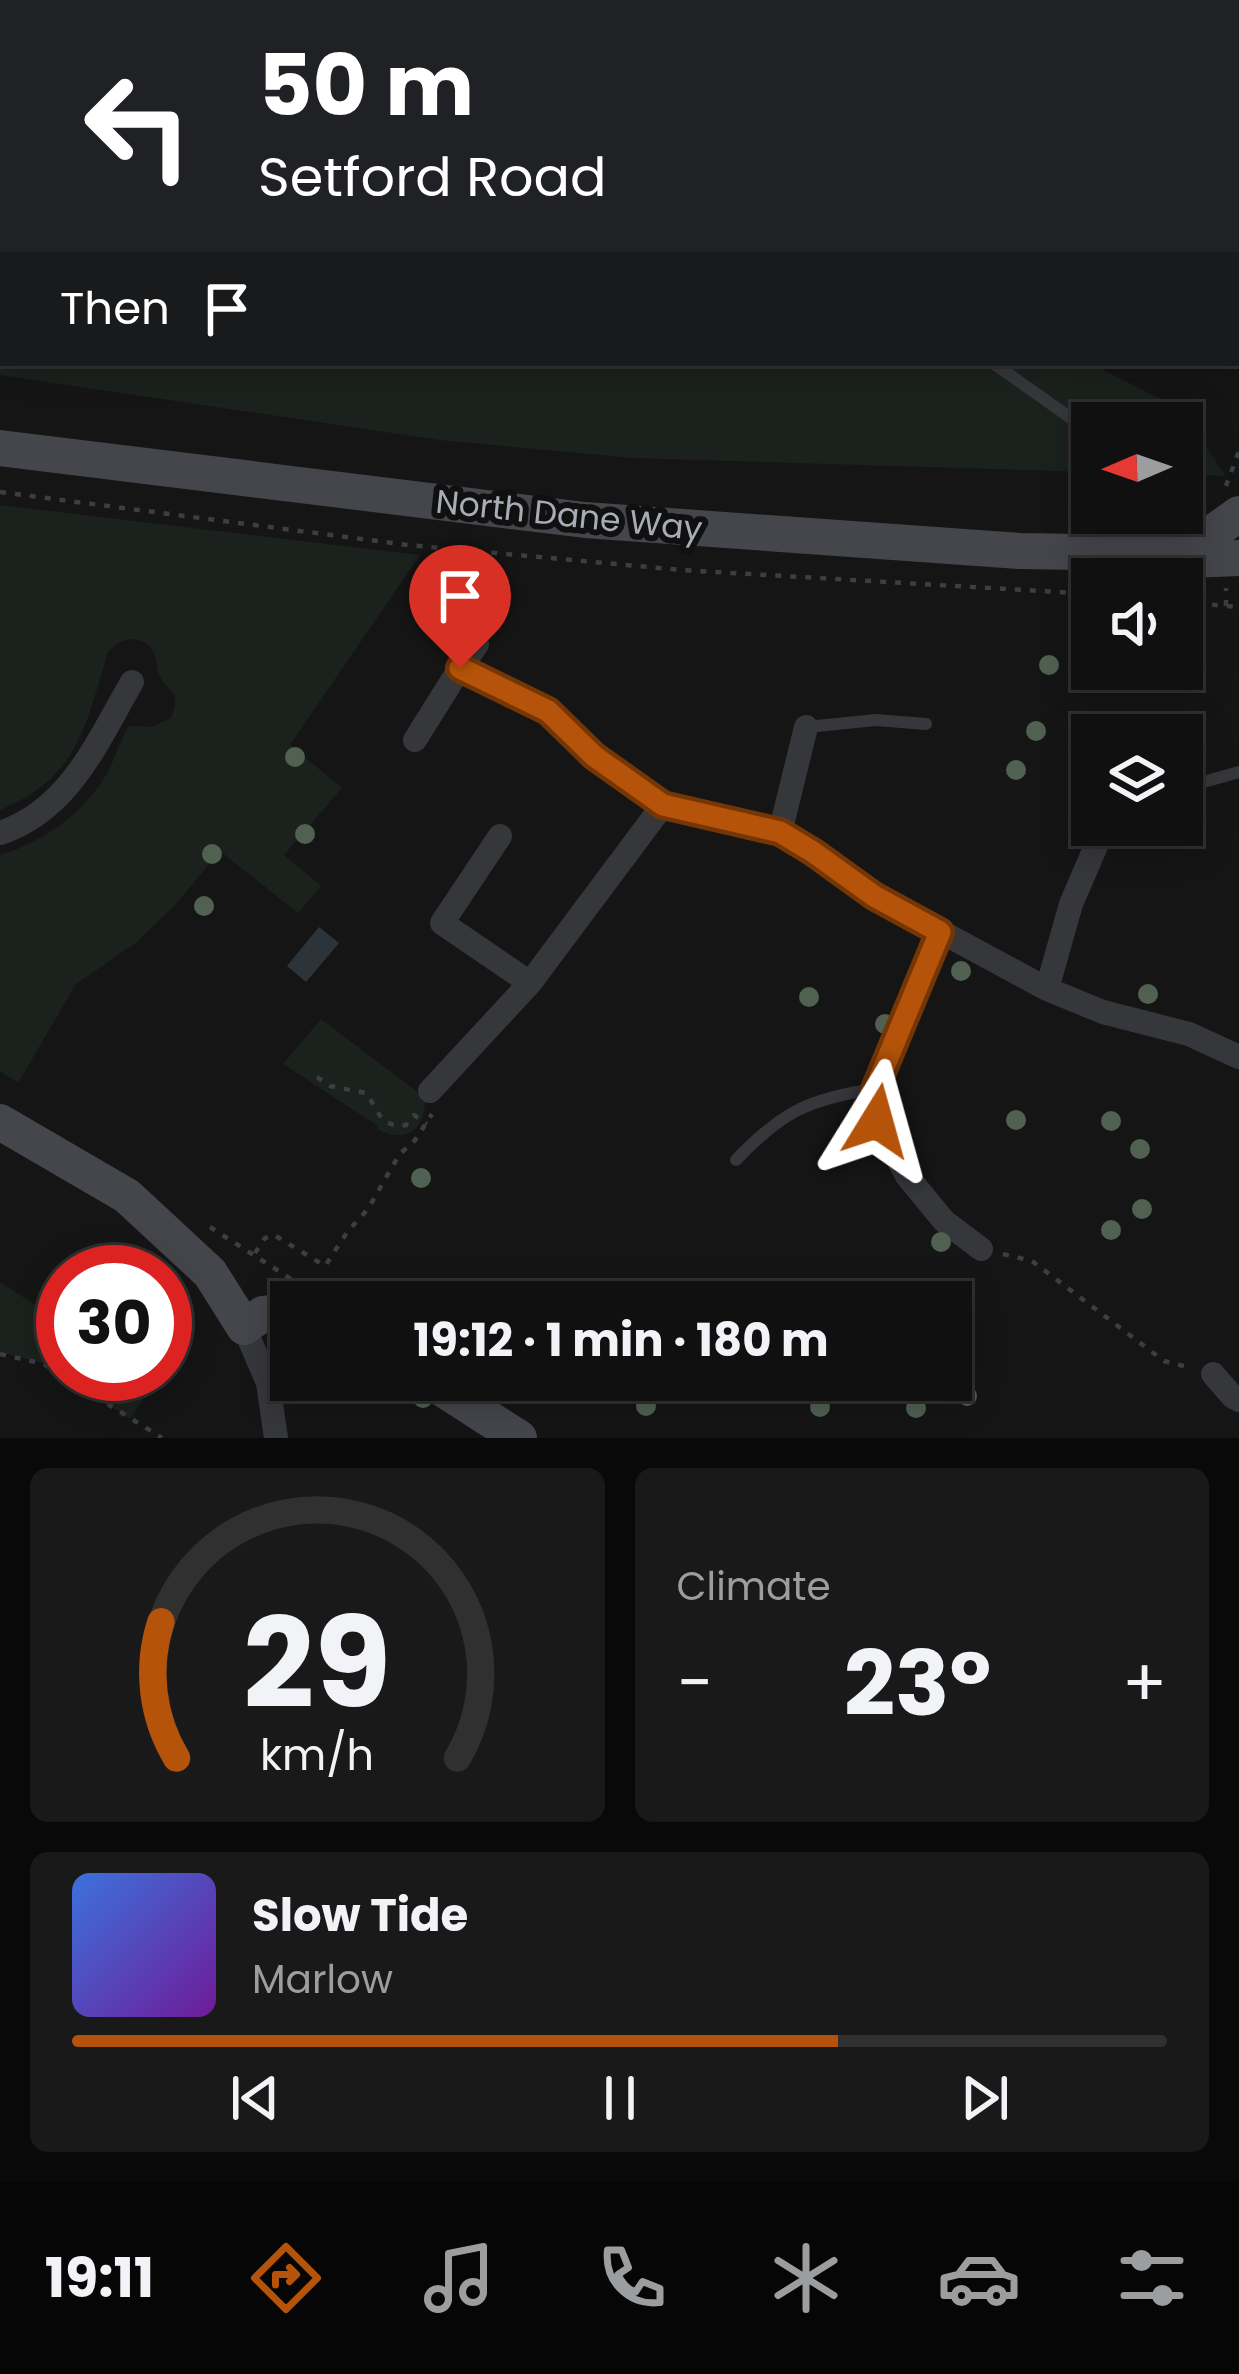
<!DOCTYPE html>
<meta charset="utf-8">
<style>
body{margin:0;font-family:Poppins,sans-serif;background:#191919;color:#f1f3f6;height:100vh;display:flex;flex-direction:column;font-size:45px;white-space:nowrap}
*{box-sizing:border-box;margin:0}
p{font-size:39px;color:#9c9d9f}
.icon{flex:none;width:66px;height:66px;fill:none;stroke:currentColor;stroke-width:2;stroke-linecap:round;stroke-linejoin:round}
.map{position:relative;height:1438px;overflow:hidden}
.drawer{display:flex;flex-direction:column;gap:30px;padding:30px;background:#090909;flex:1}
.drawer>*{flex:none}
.hud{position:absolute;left:0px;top:0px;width:1239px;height:366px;box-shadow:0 6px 30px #0003,0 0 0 3px #303030;background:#202124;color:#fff;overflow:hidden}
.needle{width:78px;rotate:268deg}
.tools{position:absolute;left:1071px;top:402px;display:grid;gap:24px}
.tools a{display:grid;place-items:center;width:132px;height:132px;border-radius:0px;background:#101010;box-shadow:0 6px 30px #0003,0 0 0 3px #303030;font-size:60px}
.speed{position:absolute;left:36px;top:1245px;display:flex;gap:24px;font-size:60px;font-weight:700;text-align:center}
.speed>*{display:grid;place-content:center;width:156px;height:156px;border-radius:50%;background:#101010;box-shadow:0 6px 30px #0003,0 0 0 3px #303030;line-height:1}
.speed .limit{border:18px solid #d22;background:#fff;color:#111}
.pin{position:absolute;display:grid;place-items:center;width:102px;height:102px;color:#fff;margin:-123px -51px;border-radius:50% 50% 50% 0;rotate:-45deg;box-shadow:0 0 12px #0007}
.pin .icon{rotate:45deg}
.me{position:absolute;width:132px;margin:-66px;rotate:8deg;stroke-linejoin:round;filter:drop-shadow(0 0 9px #0008)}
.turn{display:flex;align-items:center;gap:42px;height:252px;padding:0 60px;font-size:54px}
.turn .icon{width:156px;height:156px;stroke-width:2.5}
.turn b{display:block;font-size:84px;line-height:102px}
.then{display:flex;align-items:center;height:114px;padding:0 60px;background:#0003;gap:24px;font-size:45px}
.big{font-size:90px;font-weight:700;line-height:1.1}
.drawer .tile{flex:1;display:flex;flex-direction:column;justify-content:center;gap:18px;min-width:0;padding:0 42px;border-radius:18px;background:#191919}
.drawer .dial{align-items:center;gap:0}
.dial svg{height:312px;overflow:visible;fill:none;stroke:#303030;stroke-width:7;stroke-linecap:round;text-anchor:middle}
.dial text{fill:#f1f3f6;stroke:none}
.song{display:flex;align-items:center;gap:36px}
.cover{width:144px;height:144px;border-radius:18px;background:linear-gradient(135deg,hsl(220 70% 55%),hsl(280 70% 35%))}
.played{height:12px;border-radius:6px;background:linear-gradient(90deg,#b45309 70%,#303030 70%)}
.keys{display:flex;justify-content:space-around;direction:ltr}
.heat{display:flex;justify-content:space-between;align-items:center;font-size:66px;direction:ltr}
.drawer .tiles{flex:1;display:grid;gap:30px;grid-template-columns:1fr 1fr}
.tile:last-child{grid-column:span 2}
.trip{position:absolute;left:270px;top:1281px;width:702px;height:120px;border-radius:0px;background:#101010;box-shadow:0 6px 30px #0003,0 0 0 3px #303030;font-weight:700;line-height:120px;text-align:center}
.tabs{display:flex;height:192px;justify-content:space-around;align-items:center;background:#060606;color:#9c9d9f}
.tabs .icon{width:84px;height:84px}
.tabs .selected{color:#b45309}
.tabs b{font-size:54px;color:#f1f3f6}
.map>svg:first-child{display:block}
</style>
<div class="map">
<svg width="1239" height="1438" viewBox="0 0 1239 1438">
<rect width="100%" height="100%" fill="#151516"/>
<!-- green -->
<path fill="#1b211c" d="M0,130L3,131V363H1089L1179,408L1226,476L1182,474V423H1092V472L632,458L439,440L0,375Z
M0,505L420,555L290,745L342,788L284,855L321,886L298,913L220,851L177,903L137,942L76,984L18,1083L0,1071V855C43,842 85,813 107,773C115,759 119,743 127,729L129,726L151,727L171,718C182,687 169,696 159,675C156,669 157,662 155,656C145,632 121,637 108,652C85,727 79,777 0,810Z
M321,1019L410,1086L425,1101C425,1133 402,1143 377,1129L378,1126L283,1064Z
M0,1282L63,1323V1374H121L143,1400L130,1419L46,1364L0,1352Z"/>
<!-- water -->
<path fill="#2c3439" d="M319,927L339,943L306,982L287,966Z"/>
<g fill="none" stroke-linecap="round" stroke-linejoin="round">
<!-- path -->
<path stroke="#3c3e42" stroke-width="4.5" stroke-dasharray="6 9" stroke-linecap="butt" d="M1226,486L1239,451
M0,492L408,545L681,570L1092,594
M1182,602L1239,607
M1226,606V588
M317,1077L330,1086L366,1093C378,1109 380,1129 406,1125L414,1115L427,1124
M210,1227L291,1279
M255,1253L265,1238L274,1235L325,1266L348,1231L368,1209L399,1155L415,1140L432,1114
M1003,1254L1032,1261L1164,1361L1191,1368
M0,1354L44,1364L162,1438"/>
<!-- lane -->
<path stroke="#36373b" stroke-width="12" d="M993,363L1092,433
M1132,513V547
M807,727L876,720L926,724
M1182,788L1239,772
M736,1160C782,1112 808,1099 874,1089"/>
<!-- street -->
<path stroke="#36373b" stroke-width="24" d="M1236,232L1239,227
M1236,308L1239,337
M460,668L477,644
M415,740L460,668L548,711L594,756L663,805L780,833L813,852L875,896L1047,989L1103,1012L1189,1034L1239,1057
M0,833C70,810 98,740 132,682
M780,833L806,727
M500,836L442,923L530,983
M940,932L875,1089L877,1121L907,1176L944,1221L981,1249
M1047,989L1071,904L1105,825
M430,1091L530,983L663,805
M244,1327L268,1383L276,1438
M1213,1374L1232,1396L1239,1400"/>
<!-- secondary -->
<path stroke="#44464b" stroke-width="36" d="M0,448L585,520L1020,551L1141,553L1215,531L1239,514
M1162,556L1190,560L1239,558
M0,1122L127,1196L210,1273L244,1327L263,1314L291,1311
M429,1380L519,1438"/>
</g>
<!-- trees -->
<g fill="#506051">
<circle cx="1049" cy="665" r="10"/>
<circle cx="1036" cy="731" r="10"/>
<circle cx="295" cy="757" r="10"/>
<circle cx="1016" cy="770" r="10"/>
<circle cx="305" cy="834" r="10"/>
<circle cx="212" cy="854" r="10"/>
<circle cx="204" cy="906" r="10"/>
<circle cx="961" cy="971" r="10"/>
<circle cx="1148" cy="994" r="10"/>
<circle cx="809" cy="997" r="10"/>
<circle cx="885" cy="1024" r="10"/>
<circle cx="1016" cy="1120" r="10"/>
<circle cx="1111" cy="1121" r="10"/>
<circle cx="1140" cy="1149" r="10"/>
<circle cx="421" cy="1178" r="10"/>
<circle cx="1142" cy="1209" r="10"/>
<circle cx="1111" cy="1230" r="10"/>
<circle cx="941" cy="1242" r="10"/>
<circle cx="801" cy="1288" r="10"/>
<circle cx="509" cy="1391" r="10"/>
<circle cx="967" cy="1396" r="10"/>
<circle cx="423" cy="1398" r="10"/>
<circle cx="646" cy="1406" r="10"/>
<circle cx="820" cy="1407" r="10"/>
<circle cx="916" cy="1408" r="10"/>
</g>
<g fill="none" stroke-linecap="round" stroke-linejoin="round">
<!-- route casing -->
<g stroke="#753606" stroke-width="30">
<path id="route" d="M460,668L548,711L594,756L663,805L780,832L813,852L874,896L940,932L875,1089L877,1121"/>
</g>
<!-- route -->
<use href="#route" stroke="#b45309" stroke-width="21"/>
</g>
<g text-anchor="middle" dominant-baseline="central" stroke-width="12" stroke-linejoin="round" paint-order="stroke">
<!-- street labels -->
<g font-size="33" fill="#a8acb5" stroke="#101011">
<text transform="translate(569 515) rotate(6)">North Dane Way</text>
</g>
</g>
</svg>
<div class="tools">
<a><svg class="needle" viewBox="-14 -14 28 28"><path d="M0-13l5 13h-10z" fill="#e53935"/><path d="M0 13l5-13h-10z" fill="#9c9d9f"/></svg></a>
<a><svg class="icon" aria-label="sound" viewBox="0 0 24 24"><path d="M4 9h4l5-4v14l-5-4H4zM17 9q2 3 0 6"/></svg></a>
<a><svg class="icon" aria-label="layers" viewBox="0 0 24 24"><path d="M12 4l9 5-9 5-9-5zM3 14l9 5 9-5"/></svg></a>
</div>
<div class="speed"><div class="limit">30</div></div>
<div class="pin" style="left:460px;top:668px;background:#d93025"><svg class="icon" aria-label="arrive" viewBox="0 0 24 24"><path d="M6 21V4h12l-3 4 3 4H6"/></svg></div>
<svg class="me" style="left:877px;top:1121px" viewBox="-20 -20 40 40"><path d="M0-17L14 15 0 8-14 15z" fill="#b45309" stroke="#fff" stroke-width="4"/></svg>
<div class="trip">19:12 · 1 min · 180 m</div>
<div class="hud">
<div class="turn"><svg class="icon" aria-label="left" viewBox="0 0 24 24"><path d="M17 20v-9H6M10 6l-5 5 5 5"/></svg><div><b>50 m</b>Setford Road</div></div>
<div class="then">Then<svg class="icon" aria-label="arrive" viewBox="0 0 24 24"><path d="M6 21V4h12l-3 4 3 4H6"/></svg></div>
</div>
</div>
<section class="drawer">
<div class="tiles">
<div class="tile dial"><svg viewBox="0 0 100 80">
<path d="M14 69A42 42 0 1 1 86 69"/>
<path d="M14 69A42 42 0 0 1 10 34" stroke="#b45309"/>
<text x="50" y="56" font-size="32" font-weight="700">29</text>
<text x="50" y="72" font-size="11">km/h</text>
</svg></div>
<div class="tile"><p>Climate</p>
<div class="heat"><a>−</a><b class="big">23°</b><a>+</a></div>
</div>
<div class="tile">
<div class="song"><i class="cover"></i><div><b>Slow Tide</b><p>Marlow</p></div></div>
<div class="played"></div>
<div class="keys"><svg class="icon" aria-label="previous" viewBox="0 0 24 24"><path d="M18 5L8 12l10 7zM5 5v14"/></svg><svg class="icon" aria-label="pause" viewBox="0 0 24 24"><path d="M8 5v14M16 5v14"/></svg><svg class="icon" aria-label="next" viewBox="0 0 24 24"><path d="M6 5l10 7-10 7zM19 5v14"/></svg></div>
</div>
</div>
</section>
<nav class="tabs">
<b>19:11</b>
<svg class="icon selected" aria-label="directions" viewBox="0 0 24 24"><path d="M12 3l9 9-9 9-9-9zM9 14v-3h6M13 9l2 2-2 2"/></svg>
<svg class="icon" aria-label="music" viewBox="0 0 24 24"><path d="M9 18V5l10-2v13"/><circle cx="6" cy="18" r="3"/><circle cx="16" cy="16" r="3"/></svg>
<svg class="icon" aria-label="phone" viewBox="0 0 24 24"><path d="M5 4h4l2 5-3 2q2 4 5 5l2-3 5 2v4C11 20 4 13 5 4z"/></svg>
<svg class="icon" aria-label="climate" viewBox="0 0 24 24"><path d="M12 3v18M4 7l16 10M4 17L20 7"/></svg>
<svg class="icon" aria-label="car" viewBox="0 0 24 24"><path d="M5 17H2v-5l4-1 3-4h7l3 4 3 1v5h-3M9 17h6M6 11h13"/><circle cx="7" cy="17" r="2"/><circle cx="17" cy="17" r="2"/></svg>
<svg class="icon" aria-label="filters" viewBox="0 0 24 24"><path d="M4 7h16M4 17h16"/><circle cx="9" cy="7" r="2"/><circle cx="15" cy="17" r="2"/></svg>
</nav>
